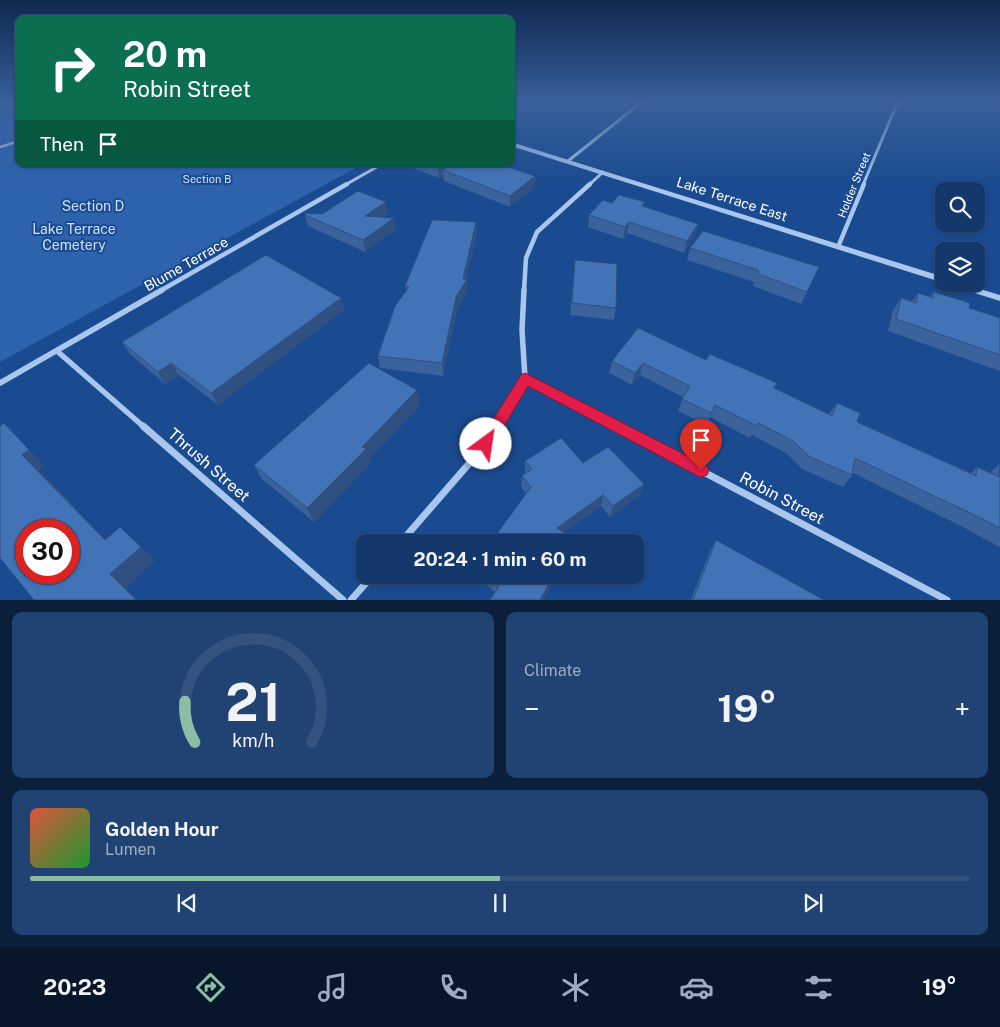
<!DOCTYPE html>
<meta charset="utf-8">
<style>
body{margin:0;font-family:"Public Sans",sans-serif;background:#214373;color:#f1f3f6;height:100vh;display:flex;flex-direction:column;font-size:19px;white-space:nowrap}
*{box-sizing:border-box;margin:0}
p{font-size:16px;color:#9dacc1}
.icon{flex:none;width:28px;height:28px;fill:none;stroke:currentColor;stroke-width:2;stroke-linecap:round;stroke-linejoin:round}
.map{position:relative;height:600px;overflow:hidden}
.panel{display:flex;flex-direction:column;gap:12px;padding:12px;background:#0b1f3b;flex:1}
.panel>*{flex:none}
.top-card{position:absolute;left:15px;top:15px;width:500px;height:152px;border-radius:10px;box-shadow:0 1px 4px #0004,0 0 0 1px #33527e;background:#0b6e4f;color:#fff;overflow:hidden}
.buttons{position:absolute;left:935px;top:182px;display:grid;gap:10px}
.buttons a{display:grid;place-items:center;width:50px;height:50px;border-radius:10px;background:#14386b;box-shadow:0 1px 4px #0004,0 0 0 1px #33527e;font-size:25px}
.speed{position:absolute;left:15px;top:519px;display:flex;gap:10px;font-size:25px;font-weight:700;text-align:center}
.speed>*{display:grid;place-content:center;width:65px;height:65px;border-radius:50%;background:#14386b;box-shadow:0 1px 4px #0004,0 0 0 1px #33527e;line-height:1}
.speed .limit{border:8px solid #d22;background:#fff;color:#111}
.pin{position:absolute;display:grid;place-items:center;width:42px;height:42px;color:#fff;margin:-51px -21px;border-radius:50% 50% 50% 0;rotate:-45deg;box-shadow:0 0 5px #0007}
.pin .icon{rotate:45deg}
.me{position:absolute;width:55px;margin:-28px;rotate:31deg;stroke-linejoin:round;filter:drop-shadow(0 0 4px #0008)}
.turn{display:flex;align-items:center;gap:18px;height:105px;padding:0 25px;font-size:22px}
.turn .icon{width:65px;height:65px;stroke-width:2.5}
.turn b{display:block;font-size:35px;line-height:42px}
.then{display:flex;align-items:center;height:48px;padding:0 25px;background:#0003;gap:10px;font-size:19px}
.big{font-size:38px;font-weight:700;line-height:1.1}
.panel .tile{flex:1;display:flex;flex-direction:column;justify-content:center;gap:8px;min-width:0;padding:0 18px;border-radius:10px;background:#214373}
.panel .dial{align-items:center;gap:0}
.dial svg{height:130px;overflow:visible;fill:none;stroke:#33527e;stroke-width:7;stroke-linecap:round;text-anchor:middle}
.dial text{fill:#f1f3f6;stroke:none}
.song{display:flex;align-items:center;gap:15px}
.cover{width:60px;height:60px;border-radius:8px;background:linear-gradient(135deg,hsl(10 70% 55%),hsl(130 70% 35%))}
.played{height:5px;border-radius:2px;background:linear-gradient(90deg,#8abfa5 50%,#33527e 50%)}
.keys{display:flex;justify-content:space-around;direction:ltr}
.heat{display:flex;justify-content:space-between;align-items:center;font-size:28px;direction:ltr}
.panel .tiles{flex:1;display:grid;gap:12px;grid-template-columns:1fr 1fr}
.tile:last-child{grid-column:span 2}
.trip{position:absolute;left:356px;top:534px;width:288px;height:50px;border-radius:10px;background:#14386b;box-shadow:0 1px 4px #0004,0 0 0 1px #33527e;font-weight:700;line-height:50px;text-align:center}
.dock{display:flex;height:80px;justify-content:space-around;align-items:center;background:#08162b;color:#9dacc1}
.dock .icon{width:35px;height:35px}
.dock .selected{color:#8abfa5}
.dock b{font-size:22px;color:#f1f3f6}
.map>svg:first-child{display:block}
</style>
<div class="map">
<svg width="1000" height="600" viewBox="0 0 1000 600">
<rect width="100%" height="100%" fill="#1a4a8f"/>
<!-- green -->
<path fill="#2d63ad" d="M0,101H19V164H363L0,362Z"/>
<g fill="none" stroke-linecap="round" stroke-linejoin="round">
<!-- service -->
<path stroke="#a8c6ee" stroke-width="2.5" d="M6,101L19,107
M0,147L19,141"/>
<!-- minor-far3 -->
<path stroke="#a8c6ee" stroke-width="3" d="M997,101L1000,102
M568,161L643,101
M345,185L382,164
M589,185L603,172
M863,185L898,101"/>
<!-- minor-far2 -->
<path stroke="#a8c6ee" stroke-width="4.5" d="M838,247L864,184
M160,291L347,184
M524,291L526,258L537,232L590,184"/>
<!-- minor-far1 -->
<path stroke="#a8c6ee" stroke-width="5.5" d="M57,351L144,427
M525,378L618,427
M0,383L162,290
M496,427L525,378L522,330L524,290"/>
<!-- minor -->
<path stroke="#a8c6ee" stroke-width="7" d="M143,426L343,600
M616,426L947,600
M401,542L486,444L497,426
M351,600L373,575"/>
<!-- tertiary -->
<path fill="#a8c6ee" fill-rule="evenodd" d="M511,142L944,277V283L511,146Z
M951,284H963L1000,295V301L952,286Z"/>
</g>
<!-- wall -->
<path fill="#3a639d" d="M415,164H499L535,176V187L510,207L444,181L443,175L439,178L415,169Z
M612,203L644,207L698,224L695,236L684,253L627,233L623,239L588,227L589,215Z
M388,213L382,217L396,229L365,252L308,226L305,215Z
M476,222L477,234L466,279L467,291L457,309L443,376L380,368L378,356L406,291L405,286Z
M690,248L819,267L801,304L753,286L754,282L687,260Z
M575,260L616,308L614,320L570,315Z
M934,292L969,308L1000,318V371L888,331L893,310L901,298L912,301L918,293L930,297Z
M341,298L344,310L218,405L179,375L165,384L130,354L122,342Z
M706,360L774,388L829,414L837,403L857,422L971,473L977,467L990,473L1000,463V547L957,524L853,473L852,475L843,487L802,469L786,453L752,435L750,438L710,417L706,425L678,411L683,397L640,375L632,385L609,373L612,361Z
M420,406L369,459L370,464L314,522L262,479L254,465Z
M561,438L583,463L608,447L644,484L640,495L610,517L601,506L564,532L575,540L574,542H491L526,494L521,487L522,476L525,473V461Z
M716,540L824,600H691L710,551Z
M475,575H558L495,592L475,576Z"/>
<!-- shaded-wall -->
<path fill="#2f5080" d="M444,164H458L443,170V175L439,178L438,167Z
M535,176V187L510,207V196Z
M386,202L388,213L367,228L365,216Z
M394,218L396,229L365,252L363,240Z
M476,222L477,234L466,280L467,279V291L457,309L443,376L442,363L456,297Z
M629,222L627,233L623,239L625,227Z
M698,224L695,236L684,253L687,241Z
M341,298L344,310L218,405L211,393Z
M171,363L179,375L165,384L158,372Z
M643,363L640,375L632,385L635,373Z
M417,390L420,406L369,459L370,464L314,522L307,508L362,447Z
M715,405L710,417L706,425L711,413Z
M4,423L45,466L39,470L121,555L105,540L22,455Z
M644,484L640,495L610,517L613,506Z
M603,495L601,506L556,539L557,528Z
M141,547L155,561L126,588L138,600H136L110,574Z
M554,575H558L544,600H540Z"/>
<!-- building -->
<path fill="#4373b7" stroke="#2f5080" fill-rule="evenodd" d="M429,164H444L438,167Z
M453,164H498L535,176L510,196L443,170Z
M358,191L386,202L365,216L394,218L363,240L305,215V213L322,214Z
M619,195L645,202L642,206L698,224L687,241L629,222L625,227L589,215L603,200L612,203Z
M432,220L476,222L463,279H467L456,297L442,363L378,356L395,306L409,287L405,286Z
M703,231L819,267L807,292L758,274V270L690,248Z
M266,255L341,298L211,393L171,363L158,372L122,342Z
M575,260L617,264L616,308L572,303Z
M934,292L970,303L969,308L1000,318V355L896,319L901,298L916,303L918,293L933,298Z
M638,328L706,360L710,354L777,383L774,388L832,416L837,403L860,413L857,422L976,476L977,467L999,477L1000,464V528L970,513L855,458L852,475L810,457L793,441L758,423L757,426L715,405L711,413L682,399L690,386L643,363L635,373L612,361Z
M369,363L417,390L362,447L366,449L307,508L254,465Z
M4,423L29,450L22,455L105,540L120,527L141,547L110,574L136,600H34L0,558V426ZM26,530H69V572H26Z
M561,438L583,463L608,447L644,484L613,506L603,495L557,528L575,540L573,542H491L531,487L522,476L532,469L525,461Z
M716,540L824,600H693Z
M485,575H554L540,600H490L499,586Z"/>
<!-- sky -->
<linearGradient id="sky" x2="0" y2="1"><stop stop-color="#0e294f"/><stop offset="0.55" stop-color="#38609b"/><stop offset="1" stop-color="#38609b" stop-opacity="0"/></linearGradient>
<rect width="1000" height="185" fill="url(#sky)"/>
<!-- route -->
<path fill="#e11d48" stroke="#92132f" d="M525,373L707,466L709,470L707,475L701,477L696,475L528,386L491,448L486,450L481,448L479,444L481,439L521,375Z"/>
<g text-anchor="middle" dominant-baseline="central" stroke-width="4" stroke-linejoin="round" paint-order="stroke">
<!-- far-park labels -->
<g font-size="11" fill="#cee1fa" stroke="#1a4a8f">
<text x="207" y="179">Section B</text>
</g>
<!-- far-street labels -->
<g font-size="11" fill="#fff" stroke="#1a4a8f">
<text transform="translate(854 185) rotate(-68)">Holder Street</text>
</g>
<!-- street labels -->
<g font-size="14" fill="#fff" stroke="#1a4a8f">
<text transform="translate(732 199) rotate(18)">Lake Terrace East</text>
<text transform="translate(186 264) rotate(-30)">Blume Terrace</text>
</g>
<!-- park labels -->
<g font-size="14" fill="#cee1fa" stroke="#1a4a8f">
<text x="93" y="206">Section D</text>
<text x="74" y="229">Lake Terrace<tspan x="74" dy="16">Cemetery</tspan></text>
</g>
<!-- near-street labels -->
<g font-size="16" fill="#fff" stroke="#1a4a8f">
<text transform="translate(209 465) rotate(41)">Thrush Street</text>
<text transform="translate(782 498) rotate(28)">Robin Street</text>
</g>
</g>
</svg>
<div class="buttons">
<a><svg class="icon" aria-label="search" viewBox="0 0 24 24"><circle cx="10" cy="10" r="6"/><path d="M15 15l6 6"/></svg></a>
<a><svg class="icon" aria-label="layers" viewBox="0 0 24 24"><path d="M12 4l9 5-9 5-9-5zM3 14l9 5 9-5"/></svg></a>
</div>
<div class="speed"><div class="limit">30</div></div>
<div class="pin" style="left:701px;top:470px;background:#d93025"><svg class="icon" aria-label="arrive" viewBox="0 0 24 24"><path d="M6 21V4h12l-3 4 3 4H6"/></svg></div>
<svg class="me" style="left:486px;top:444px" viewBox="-20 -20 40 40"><circle r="19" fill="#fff"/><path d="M0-13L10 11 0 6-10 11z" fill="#e11d48"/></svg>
<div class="trip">20:24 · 1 min · 60 m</div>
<div class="top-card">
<div class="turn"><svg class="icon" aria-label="right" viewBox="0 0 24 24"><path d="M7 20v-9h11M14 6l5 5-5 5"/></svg><div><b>20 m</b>Robin Street</div></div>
<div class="then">Then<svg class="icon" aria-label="arrive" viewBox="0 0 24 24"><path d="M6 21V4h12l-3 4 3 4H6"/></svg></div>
</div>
</div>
<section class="panel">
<div class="tiles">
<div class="tile dial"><svg viewBox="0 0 100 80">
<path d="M14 69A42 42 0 1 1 86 69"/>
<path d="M14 69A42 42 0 0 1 8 44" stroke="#8abfa5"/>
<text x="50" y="56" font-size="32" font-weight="700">21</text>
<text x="50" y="72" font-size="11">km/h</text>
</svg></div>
<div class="tile"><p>Climate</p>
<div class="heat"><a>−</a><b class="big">19°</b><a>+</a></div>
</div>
<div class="tile">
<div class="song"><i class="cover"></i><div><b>Golden Hour</b><p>Lumen</p></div></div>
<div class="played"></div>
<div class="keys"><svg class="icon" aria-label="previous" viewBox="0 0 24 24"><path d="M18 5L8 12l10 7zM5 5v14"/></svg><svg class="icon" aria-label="pause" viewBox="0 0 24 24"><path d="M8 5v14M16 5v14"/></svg><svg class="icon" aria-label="next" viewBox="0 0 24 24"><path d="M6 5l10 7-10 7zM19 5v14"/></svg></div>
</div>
</div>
</section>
<nav class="dock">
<b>20:23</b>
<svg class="icon selected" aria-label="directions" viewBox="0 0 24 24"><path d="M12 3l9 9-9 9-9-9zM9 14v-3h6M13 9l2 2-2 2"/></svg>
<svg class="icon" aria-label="music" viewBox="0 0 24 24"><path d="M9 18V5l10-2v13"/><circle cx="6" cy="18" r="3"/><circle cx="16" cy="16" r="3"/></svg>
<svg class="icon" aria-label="phone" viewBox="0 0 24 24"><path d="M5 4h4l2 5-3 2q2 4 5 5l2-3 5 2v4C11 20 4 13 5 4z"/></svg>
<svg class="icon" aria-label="climate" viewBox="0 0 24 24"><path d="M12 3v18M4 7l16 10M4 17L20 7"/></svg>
<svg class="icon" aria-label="car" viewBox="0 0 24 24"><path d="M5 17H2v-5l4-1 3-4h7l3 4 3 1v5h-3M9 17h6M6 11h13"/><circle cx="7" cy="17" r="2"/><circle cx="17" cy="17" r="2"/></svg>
<svg class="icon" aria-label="filters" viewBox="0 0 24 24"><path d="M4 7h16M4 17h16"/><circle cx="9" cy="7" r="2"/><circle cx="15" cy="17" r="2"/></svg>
<b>19°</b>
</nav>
